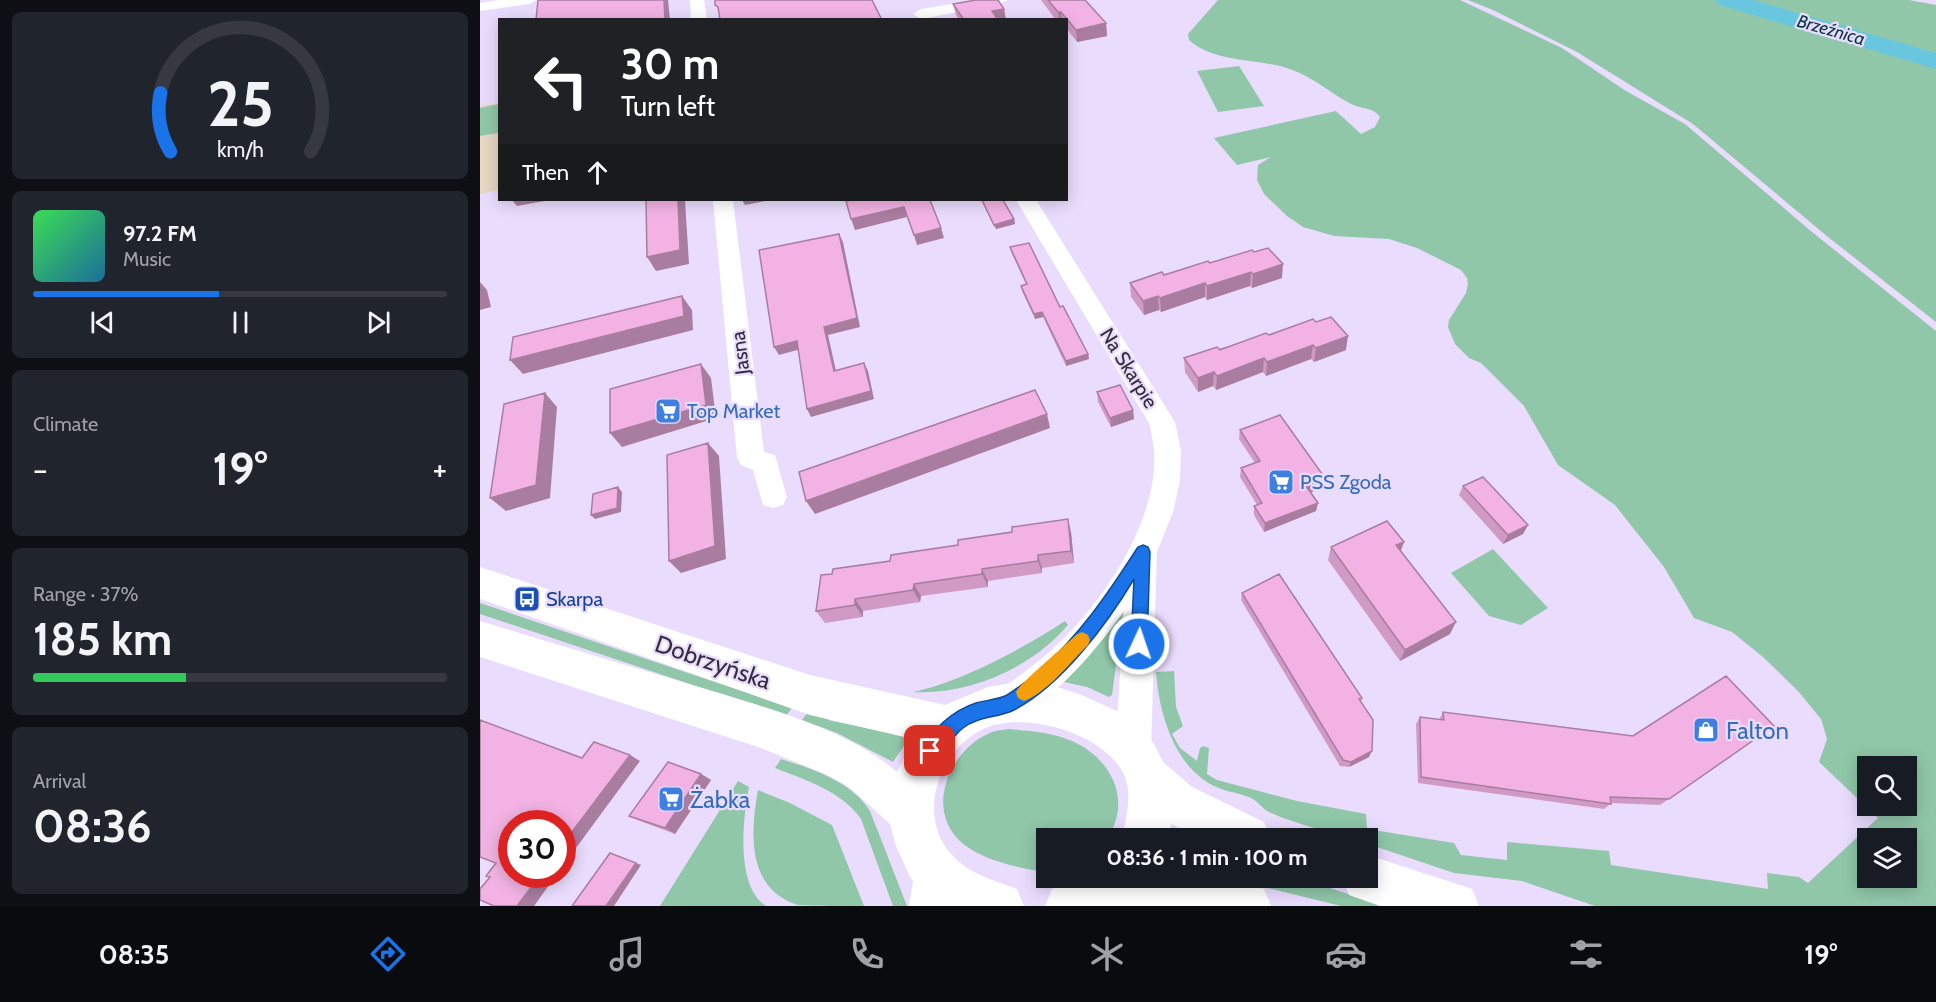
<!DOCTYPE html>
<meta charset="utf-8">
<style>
body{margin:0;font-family:Cabin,sans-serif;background:#20242c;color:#f1f3f6;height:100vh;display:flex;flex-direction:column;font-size:22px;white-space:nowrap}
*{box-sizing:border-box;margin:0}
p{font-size:20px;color:#9ea1a6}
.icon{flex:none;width:33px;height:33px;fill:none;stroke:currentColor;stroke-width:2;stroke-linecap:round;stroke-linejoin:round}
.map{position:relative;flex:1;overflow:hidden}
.side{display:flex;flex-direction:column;gap:12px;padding:12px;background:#0d0f14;width:480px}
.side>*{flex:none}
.guide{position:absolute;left:18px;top:18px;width:570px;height:183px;border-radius:0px;box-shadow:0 3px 15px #0003;background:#202124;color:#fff;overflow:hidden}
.buttons{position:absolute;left:1377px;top:756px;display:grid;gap:12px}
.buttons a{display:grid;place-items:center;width:60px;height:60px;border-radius:0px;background:#171b24;box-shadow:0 3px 15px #0003;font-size:30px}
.speed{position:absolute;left:18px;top:810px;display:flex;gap:12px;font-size:30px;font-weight:700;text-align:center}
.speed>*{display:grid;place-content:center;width:78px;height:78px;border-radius:50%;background:#171b24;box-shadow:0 3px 15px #0003;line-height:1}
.speed .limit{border:9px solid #d22;background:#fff;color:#111}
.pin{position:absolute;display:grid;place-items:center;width:51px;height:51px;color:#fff;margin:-26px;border-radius:12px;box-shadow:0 3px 9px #0006}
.me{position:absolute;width:66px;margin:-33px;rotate:3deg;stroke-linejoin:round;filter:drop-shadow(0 0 4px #0008)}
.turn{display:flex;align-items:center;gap:21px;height:126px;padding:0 24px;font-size:27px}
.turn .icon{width:78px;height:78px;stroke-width:2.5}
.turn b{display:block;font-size:42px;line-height:51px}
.then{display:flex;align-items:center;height:57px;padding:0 24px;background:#0003;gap:12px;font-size:22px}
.big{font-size:45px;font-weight:700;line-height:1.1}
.side .widget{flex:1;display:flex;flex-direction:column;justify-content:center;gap:9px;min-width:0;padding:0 21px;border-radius:9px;background:#20242c}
.side .dial{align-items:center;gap:0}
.dial svg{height:156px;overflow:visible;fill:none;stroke:#363941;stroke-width:7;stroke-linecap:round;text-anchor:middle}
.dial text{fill:#f1f3f6;stroke:none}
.song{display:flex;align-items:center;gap:18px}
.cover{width:72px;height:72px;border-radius:9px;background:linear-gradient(135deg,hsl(130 70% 55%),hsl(200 70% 35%))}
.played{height:6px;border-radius:3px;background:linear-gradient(90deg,#1a73e8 45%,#363941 45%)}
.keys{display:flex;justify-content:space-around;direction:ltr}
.heat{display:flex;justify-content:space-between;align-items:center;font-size:33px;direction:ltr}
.charge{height:9px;border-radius:4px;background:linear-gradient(90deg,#34c759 37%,#363941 0)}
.trip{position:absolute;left:556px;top:828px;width:342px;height:60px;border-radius:0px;background:#171b24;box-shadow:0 3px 15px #0003;font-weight:700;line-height:60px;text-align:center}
.tab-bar{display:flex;height:96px;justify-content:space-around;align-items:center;background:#090b0e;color:#9ea1a6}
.tab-bar .icon{width:42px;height:42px}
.tab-bar .on{color:#1a73e8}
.tab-bar b{font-size:27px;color:#f1f3f6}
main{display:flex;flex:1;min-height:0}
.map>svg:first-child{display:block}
</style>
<main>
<section class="side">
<div class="widget dial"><svg viewBox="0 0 100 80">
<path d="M14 69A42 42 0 1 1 86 69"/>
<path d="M14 69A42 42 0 0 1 9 39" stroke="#1a73e8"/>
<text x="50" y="56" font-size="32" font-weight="700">25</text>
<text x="50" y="72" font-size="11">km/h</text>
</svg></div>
<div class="widget">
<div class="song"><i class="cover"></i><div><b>97.2 FM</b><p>Music</p></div></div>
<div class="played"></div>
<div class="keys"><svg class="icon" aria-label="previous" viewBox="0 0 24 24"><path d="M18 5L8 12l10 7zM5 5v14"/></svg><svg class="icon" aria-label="pause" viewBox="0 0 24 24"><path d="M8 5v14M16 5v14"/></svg><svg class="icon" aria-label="next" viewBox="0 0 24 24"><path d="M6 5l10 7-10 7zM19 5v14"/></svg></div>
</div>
<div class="widget"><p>Climate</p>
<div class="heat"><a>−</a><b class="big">19°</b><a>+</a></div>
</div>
<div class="widget"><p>Range · 37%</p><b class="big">185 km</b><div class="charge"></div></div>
<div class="widget"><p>Arrival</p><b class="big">08:36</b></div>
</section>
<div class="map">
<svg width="1456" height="906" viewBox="0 0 1456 906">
<rect width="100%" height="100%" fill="#eadcfd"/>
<!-- education -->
<path fill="#e6d6c4" d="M19,103V190L0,194V106Z"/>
<!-- green -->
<path fill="#90c7a9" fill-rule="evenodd" d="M738,0H980L1082,48L1146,91L1205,124L1332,232L1456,331V906H1115L1042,881L974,873L888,844V838C865,838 809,822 787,811C782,808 778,802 773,799C761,793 746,792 734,786C694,766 679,713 676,672L694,671L696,707L703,726L692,734L700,748L717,761L720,748L723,746L729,748L727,774L737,780L817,801L886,814L887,829L974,843L981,855L1027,860V842L1129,851L1131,865L1288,889L1287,873L1319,877L1328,883L1398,818L1339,762L1347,739L1341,719L1318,691L1283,657L1252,632L1214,618L1184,567L1135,505L1078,465L1044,406L1001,363L989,358L975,344L968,327L969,320L986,293L988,284L987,278L981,270L937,248L909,239L854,236L823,227L807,216L784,194L777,180L778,165L791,157L757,165L734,138L856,111L881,134L895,127L900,117C893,107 881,109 871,104C852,94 835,79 815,71C782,57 737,65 709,40L708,34ZM1388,766H1426V806H1388ZM1388,838H1426V878H1388Z
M988,0H1429L1456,5V322L1348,237L1213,124L1097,52L1013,10Z
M759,66L784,106L738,112L717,71Z
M19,104L18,133L0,136V108Z
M1013,549L1068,608L1041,625L1009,616L971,573Z
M0,603L312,708L306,716L0,614Z
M643,612L632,695L629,697L607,687L584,682Z
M585,621L588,625C551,668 490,695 433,692C481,682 544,648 585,621Z
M328,712L352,721L430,737L413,762L357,733L322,720Z
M529,729C550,731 572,732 592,741C631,758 653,801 627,838H567V872C543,870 499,859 481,842C444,809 470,749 510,733C516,730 523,730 529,729Z
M301,759C333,769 372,782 390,811L427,906H413L381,819C362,791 325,780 295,768Z
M258,781L269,787C263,817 255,886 286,906H180Z
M278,790L310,803L352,825L384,906C368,906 332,906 318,905C267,889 270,834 278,790Z
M765,878H820L904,906H861L763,882Z"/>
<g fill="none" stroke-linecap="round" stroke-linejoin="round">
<!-- river -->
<path fill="#68c7df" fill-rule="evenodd" d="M1235,0H1273L1456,53V69L1239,5Z"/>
<!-- minor -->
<path fill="#fff" fill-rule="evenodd" d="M18,0H56L49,4L0,11V3Z
M210,0H224L227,20H211Z
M495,0H527L520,4L441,19L433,14L441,9Z
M233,200H253L284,452L295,455L307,497L303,505L293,508L283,505L273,470L261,465L257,458Z
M536,200H556L695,422L701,451L700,481L693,512L677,552L671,751L665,763L653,769L641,763L635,751L644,611C617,649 573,703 529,720L517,716L512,704L517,692C538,677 559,662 578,644C626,598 679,518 674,450C673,441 671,432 669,423Z"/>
<!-- tertiary -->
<path fill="#fff" fill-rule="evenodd" d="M457,852L474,858L480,875L477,906H429L434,875L440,858Z"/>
<!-- secondary -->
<path fill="#fff" fill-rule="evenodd" d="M0,567L330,675L465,705L508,687L531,683L556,684L581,688L604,696L641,713L660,727L674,744L683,762L712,787L784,822L791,838H720L691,824L688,838H642C646,819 653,794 644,775C625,733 544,710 503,729C457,751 436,818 473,856C491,875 514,880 537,889L544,906H460L438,888L430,877L416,846L410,824L368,786L343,773L281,748L0,657V621C70,642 139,663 209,684C274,704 365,727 417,772L433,739L330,715L0,599Z
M888,855L992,889L999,906H900L869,895L863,878H888Z
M600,878H748L784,889L791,906H565L572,889Z"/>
</g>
<!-- wall -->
<path fill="#d09ac4" d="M561,0H605L626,23L627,36L597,42L586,28V20H576Z
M473,4L524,9L526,20H479L476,15Z
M501,200H523L534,219L535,224L516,229Z
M530,247L580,307L608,354L609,359L586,366L563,317L555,319L542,291L541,286L546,284L531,252Z
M730,263L802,278L772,288L770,286L727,300L725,297L681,312L679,310L664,315L651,297L650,283Z
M789,335L866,350L834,362L831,359L786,376L783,372L736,390L733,386L718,392L705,372L704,358Z
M617,392L653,410L654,419L631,427L618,402Z
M760,430L843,487L831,492L838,503L836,511L784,532L774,515V506L777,505L760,477L761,468L775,463L759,439Z
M983,486L1048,525L1043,534L1023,544L979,495Z
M591,532L594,563L562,568V573L508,581V587L441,596L440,602L383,611V617L345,623L336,611L352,574L410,561Z
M924,542L921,551L970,634L920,661L848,560L851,547Z
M762,593L882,698L881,702L889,757L869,767L860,766L761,600Z
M963,712L1153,736L1294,726L1180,805L1131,803L1124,809L938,783L936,724L940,717L959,720Z
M221,774L231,780L195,834L160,821L149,816Z"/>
<!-- shaded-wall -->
<path fill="#a97da0" d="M184,0H188L190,20H181Z
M524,9L526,20H514L512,11Z
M578,12H581L582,20H579Z
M626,23L627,36L597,42L596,30Z
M32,200H70L37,206Z
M198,200H205L209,264L176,271L167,257Z
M262,200H290L265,205Z
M424,207L427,217L375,230L371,219Z
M534,219L535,224L516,229L514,225Z
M461,228L464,238L437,245L434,235Z
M359,234L363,242L380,327L348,335L358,380L354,371L344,327Z
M803,264L802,278L772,288L773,274Z
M771,272L770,286L727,300V286Z
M0,282L7,290L11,307L0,310Z
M725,283V297L681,312L680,298Z
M202,296L212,310L213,330L43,374L30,360Z
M678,296L679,310L664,315L663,301Z
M562,312L563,317L555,319L554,314Z
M868,336L866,350L834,362L836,348Z
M317,341L321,349L299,355L294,347Z
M833,345L831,359L786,376L787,362Z
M608,354L609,359L586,366V361Z
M784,358L783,372L736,390L737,376Z
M384,363L388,371L394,399L331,417L327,409Z
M221,364L231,378L236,418L142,447L130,433Z
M734,372L733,386L718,392V378Z
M65,393L77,407L70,498L26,511L10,498Z
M653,410L654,419L631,427L630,418Z
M567,414L570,428L335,514L326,501Z
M228,443L239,456L246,559L201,573L189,561Z
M845,478L843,487L825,495L826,486Z
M138,487L142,492L141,512L115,519L111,515Z
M838,503L836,511L784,532L785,523Z
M588,519L591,532L594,563L591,551Z
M1048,525L1043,534L1023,544L1028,535Z
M924,542L919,554L916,545Z
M558,555L562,568V573L558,561Z
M502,569L508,581V587L502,574Z
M434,584L441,596L440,602L433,590Z
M375,599L383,611V617L375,605Z
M976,622L970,634L920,661L925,650Z
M892,751L889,757L869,767L871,762Z
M150,755L160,761L82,867V845Z
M221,774L231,780L195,834L185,828Z
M156,863L161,865L134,906H126Z
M61,874H77L54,906H37Z"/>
<!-- building -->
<path fill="#f2b3e4" stroke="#a97da0" stroke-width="1.5" d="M58,0H184L185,19L56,20Z
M235,0H392L402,20H240L238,7L235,5Z
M496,0H518L524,9L512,11L518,20H484L473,4Z
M568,0H605L626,23L596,30L581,12H578Z
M166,200H198L200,250L167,257Z
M373,200H450L461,228L434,235L424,207L371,219L366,201Z
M502,200H523L534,219L514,225Z
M359,234L377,318L344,327L354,371L384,363L391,391L327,409L317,341L294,347L279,250Z
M549,243L580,307L583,306L608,354L586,361L562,312L554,314L541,286L547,284L530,247Z
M788,248L803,264L773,274L771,272L727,286L725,283L680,298L678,296L663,301L650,283L682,272L684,275L728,261L730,263L772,250L774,252Z
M202,296L204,316L30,360L33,337Z
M851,317L868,336L836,348L833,345L787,362L784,358L737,376L734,372L718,378L704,358L737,347L740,350L786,333L789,335L833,319L836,322Z
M221,364L226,405L130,433V389Z
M640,385L653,410L630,418L617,392Z
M555,390L567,414L326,501L319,472Z
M65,393L56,485L10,498L24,404Z
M800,415L845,478L826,486L838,503L785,523L774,506L782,503L761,468L780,461L760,430Z
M228,443L235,546L189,561L187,455Z
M1003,477L1048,525L1028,535L983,486Z
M138,487L137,508L111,515L113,494Z
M588,519L591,551L558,555V561L502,569V574L434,584L433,590L375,599V605L336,611L341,575L352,574L353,569L410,561L411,555L478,545V540L532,532V527Z
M907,521L924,542L916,545L976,622L925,650L851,547Z
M799,574L882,698L879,699L893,720L892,751L871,762L863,760L762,593Z
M1246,676L1294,726L1189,799L1130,797L1131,804L941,777L940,717L964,720L963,712L1153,736Z
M0,720L102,758L114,742L150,755L82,845V824H32V874H61L37,906H14L0,900V889L10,877L6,876L16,863L0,857Z
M188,762L221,774L185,828L149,816Z
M130,853L156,863L126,906H92Z"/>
<!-- route -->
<path fill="#1a73e8" stroke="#114b97" stroke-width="1.5" d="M663,545L668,547L670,552L667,644L665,649L659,652L654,649L651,644L654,579C627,624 582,685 534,710C518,718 498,716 483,728C471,737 465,754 450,760L444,757L442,751C450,730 474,710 496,703C505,700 518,700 527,695C537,689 548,680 557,673C600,635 627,595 658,547Z"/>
<!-- slow -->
<path fill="#f59e0b" d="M602,632L608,635L610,640L608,645C589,663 569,691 544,701L538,698L536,692C539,684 586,645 596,635Z"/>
<!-- icons -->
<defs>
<g id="supermarket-square" transform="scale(1.35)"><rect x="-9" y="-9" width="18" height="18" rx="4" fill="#3f7fe0" stroke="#eadcfd"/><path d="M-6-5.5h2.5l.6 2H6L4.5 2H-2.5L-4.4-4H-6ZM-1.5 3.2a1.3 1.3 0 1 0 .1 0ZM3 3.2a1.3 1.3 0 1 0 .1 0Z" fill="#fff"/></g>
<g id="bus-square" transform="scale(1.35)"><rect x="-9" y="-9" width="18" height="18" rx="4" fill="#1a4fb4" stroke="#eadcfd"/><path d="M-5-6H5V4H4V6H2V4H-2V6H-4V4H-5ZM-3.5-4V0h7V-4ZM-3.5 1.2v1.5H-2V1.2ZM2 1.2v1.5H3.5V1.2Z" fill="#fff"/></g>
<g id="shop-square" transform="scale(1.35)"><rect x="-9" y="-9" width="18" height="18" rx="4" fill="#3f7fe0" stroke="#eadcfd"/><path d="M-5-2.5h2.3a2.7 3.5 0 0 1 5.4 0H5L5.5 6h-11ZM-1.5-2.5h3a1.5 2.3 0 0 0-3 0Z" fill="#fff"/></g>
</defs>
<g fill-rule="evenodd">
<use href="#supermarket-square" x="188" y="411"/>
<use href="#supermarket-square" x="801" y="482"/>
<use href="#bus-square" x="47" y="599"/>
<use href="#shop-square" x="1226" y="730"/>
<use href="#supermarket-square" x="191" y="799"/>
</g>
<g text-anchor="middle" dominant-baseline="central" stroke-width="4.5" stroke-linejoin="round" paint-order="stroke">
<!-- far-water labels -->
<g font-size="18" font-style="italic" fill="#093741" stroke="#eadcfd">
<text transform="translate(1351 30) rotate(16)">Brzeźnica</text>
</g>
<!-- street labels -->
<g font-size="20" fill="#342e3b" stroke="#eadcfd">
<text transform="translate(260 353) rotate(-97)">Jasna</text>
<text transform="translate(649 368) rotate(58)">Na Skarpie</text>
</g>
<!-- shop labels -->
<g font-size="20" fill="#366cbe" stroke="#eadcfd" text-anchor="start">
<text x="207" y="411">Top Market</text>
<text x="820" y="482">PSS Zgoda</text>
</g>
<!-- transit labels -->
<g font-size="20" fill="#164399" stroke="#eadcfd" text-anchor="start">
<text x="66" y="599">Skarpa</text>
</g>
<!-- near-street labels -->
<g font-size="24" fill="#342e3b" stroke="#eadcfd">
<text transform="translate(233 662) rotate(19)">Dobrzyńska</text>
</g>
<!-- near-shop labels -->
<g font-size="24" fill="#366cbe" stroke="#eadcfd" text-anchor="start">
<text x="1246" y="730">Falton</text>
<text x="210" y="799">Żabka</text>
</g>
</g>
</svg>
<div class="buttons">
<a><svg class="icon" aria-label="search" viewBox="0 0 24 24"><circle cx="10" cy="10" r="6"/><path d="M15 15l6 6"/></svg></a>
<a><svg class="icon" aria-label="layers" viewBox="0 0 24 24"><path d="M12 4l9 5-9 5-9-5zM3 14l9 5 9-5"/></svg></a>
</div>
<div class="speed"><div class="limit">30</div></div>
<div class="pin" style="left:450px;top:751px;background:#d93025"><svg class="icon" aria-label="arrive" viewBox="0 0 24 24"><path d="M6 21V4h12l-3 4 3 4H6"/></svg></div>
<svg class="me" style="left:659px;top:644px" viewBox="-20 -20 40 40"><circle r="17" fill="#1a73e8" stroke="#fff" stroke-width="3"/><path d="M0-11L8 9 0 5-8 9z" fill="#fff"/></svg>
<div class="trip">08:36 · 1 min · 100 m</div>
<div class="guide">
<div class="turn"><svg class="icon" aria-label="left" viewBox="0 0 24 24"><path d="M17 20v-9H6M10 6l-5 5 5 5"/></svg><div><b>30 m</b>Turn left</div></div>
<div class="then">Then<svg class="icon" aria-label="ahead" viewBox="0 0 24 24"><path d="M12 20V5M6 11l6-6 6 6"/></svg></div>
</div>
</div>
</main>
<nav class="tab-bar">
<b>08:35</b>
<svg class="icon on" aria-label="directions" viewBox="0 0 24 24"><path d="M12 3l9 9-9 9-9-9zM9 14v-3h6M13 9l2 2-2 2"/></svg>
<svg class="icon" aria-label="music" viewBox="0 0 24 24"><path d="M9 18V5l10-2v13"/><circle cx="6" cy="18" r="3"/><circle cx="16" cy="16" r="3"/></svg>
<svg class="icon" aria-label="phone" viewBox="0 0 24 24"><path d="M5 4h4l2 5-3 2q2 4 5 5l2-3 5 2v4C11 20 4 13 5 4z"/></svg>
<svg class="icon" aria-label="climate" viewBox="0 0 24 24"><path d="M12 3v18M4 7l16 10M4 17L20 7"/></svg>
<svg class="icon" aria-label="car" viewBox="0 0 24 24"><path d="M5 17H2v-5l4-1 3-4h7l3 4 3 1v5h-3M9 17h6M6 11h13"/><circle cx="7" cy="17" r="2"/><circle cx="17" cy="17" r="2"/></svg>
<svg class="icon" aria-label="filters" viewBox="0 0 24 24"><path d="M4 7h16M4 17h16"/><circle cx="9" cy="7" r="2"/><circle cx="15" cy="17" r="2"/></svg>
<b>19°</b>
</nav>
